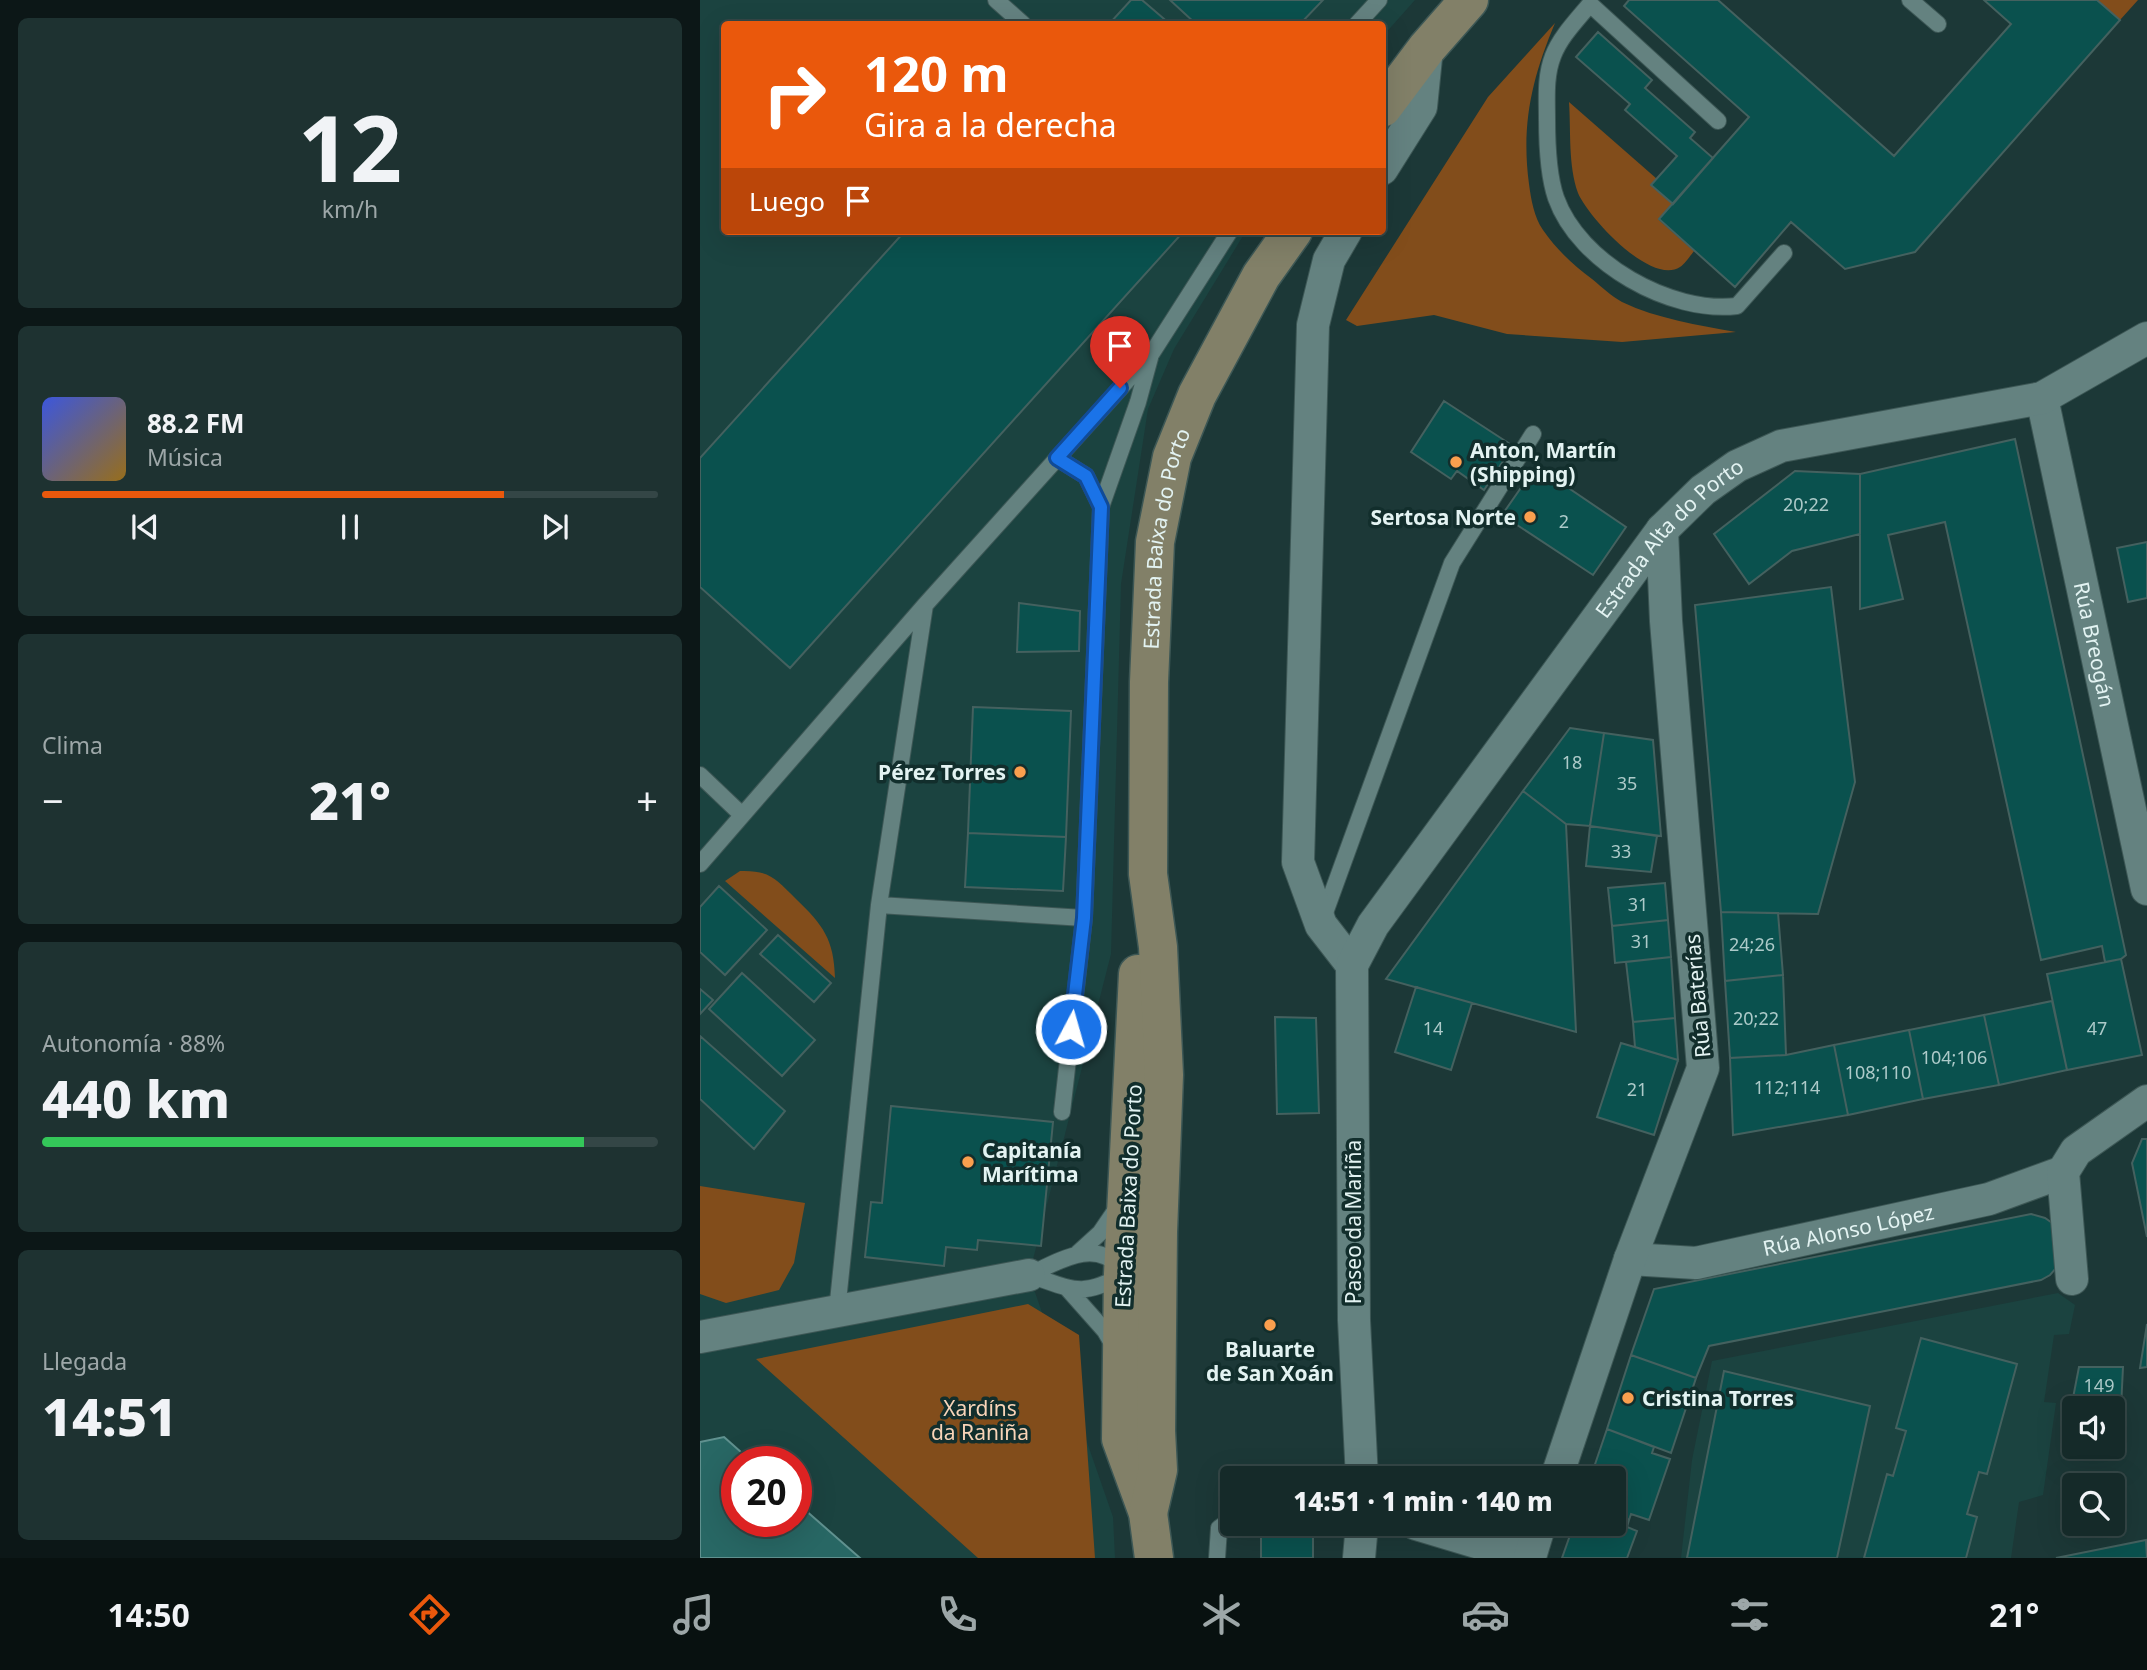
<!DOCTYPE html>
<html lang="es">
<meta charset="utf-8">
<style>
body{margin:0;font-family:"Noto Sans",sans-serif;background:#1e3231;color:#f1f3f6;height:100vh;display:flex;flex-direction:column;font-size:26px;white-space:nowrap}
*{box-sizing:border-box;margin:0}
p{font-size:23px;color:#9da7a8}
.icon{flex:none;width:38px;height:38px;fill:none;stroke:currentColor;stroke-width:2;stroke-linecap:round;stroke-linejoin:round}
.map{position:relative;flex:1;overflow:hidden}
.drawer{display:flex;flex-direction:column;gap:18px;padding:18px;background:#0c1717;width:700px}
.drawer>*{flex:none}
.hud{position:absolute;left:21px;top:21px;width:665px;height:214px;border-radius:7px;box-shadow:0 7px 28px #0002,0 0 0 2px #344646;background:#ea580c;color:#fff;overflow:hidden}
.tools{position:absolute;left:1362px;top:1396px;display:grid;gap:14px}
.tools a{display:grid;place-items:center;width:63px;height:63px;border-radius:7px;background:#152a29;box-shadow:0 7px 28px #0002,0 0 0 2px #344646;font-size:35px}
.speed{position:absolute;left:21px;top:1446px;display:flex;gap:14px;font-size:35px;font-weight:700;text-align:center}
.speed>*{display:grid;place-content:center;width:91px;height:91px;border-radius:50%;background:#152a29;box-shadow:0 7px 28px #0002,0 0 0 2px #344646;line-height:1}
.speed .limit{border:10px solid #d22;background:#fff;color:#111}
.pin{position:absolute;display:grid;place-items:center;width:60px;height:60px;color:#fff;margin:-72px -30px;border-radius:50% 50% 50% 0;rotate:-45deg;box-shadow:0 0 7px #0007}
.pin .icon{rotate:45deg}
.me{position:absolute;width:77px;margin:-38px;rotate:6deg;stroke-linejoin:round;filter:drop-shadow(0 0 5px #0008)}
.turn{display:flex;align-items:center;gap:24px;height:147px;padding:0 28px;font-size:32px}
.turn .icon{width:91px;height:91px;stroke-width:2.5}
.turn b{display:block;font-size:49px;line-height:60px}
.then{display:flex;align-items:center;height:66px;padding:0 28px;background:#0003;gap:14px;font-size:26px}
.big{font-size:52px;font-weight:800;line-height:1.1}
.drawer .card{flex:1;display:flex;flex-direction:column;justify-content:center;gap:10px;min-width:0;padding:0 24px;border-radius:10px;background:#1e3231}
.drawer .dial{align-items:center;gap:0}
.dial b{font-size:91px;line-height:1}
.song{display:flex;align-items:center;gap:21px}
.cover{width:84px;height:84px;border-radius:10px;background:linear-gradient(135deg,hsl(230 70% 55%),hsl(40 70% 35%))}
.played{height:7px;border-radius:4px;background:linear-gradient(90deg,#ea580c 75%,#344646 75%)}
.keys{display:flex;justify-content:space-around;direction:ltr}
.heat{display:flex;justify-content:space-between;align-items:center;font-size:38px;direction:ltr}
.charge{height:10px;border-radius:5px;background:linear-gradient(90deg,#34c759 88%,#344646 0)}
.trip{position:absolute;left:520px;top:1466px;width:406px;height:70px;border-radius:7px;background:#152a29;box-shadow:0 7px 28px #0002,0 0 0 2px #344646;font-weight:800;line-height:70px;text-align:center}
.dock{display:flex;height:112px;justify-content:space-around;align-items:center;background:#081110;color:#9da7a8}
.dock .icon{width:49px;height:49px}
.dock .active{color:#ea580c}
.dock b{font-size:32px;color:#f1f3f6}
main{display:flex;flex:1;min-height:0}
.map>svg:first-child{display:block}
</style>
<main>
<section class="drawer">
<div class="card dial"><b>12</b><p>km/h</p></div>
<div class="card">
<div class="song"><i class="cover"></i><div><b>88.2 FM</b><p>Música</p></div></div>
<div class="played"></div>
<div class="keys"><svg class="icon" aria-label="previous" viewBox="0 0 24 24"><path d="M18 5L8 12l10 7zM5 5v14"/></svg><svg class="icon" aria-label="pause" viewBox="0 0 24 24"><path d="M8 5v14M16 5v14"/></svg><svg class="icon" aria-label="next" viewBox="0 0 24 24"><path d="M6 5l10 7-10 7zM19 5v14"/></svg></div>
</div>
<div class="card"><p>Clima</p>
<div class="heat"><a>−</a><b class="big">21°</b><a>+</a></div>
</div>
<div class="card"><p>Autonomía · 88%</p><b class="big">440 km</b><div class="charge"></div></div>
<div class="card"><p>Llegada</p><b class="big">14:51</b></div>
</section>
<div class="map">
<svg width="1447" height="1558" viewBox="0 0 1447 1558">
<rect width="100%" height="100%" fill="#1c3837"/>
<!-- built -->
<path fill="#1b4340" d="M0,0H715L683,36L682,24H24V231H546L474,349L448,409L421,584L411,954L329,1275L413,1517L415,1558H160L96,1502V1461H51L24,1437L0,1442Z
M1358,1293L1375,1305L1369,1334L1354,1335L1344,1402L1356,1403L1343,1495L1319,1502L1311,1558H981L992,1460L1012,1361Z"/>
<!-- green -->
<path fill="#824d1b" d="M1397,0H1438L1420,20Z
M855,23C832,78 821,124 829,184C831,199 834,217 843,230C856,249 874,266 892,279C902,287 911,296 922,302C958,319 998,325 1036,332L922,342L807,334L734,315L657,326L646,320L788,97Z
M869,102L957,179L952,186L973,204L959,220L994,251C990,256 985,264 980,267C951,286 888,217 878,193C868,165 871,131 869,102Z
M40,871C70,870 76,879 96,899C123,925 134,939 135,978L25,881Z
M0,1186L105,1203L94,1263L79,1290L26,1303L0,1294Z
M328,1304L379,1335L395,1558H278L56,1359Z"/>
<!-- water -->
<path fill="#286764" stroke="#60918f" stroke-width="2" d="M24,1437L51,1461H37V1521H96V1502L160,1558H0V1442Z"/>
<!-- building -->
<path fill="#0a514e" stroke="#44615f" stroke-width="2" d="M431,0H442L470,24H409Z
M470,0H623L600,24H496Z
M929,0H1018L1194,156L1311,24L1284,0H1397L1420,20L1215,252L1145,269L1091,222L1035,287L959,219L1049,117L924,6Z
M898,32L952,80L945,88L995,132L990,138L1013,158L973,204L951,185L977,156L925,110L930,104L876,57Z
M205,231H484L90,668L0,587V458Z
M744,401L813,446L784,490L757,471L751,479L711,452Z
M1315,439L1426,955L1421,959L1405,962L1402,946L1341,960L1245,522L1188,535L1203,599L1160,609V474Z
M836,466L926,527L893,575L802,515Z
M1095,471L1160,474V534L1092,551L1049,584L1014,534Z
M1447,542V598L1428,602L1417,548Z
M1131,587L1155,782L1118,914L1021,912L995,605Z
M319,603L380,611L379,651L317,652Z
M273,707L371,711L366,837L268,833Z
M870,728L904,733L890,826L866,824L823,791Z
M904,733L953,740L961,836L890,826Z
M823,791L866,824L876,1032L686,979Z
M890,826L957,836L951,872L886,866Z
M268,833L366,837L363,891L265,887Z
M965,883L968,920L912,926L908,888Z
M19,886L67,930L25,975L0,952V907Z
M1021,912L1078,913L1083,975L1025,981Z
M968,920L971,957L915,963L912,926Z
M78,935L131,983L114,1002L60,954Z
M971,957L975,1018L933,1022L926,962Z
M1421,959L1442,1055L1367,1070L1347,974Z
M42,973L115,1040L82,1076L9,1009Z
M1083,975L1086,1055L1030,1058L1025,981Z
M716,987L772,1003L751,1070L695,1052Z
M0,989L13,1000L0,1014Z
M1352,1001L1367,1070L1299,1085L1284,1015Z
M1284,1015L1299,1085L1223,1099L1209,1030Z
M575,1017L616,1018L619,1113L577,1114Z
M975,1018L978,1060L935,1047L933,1022Z
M1209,1030L1223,1099L1148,1115L1134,1045Z
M0,1036L85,1111L54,1149L0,1099Z
M921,1043L978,1060L954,1135L897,1117Z
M1134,1045L1148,1115L1033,1135L1030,1058L1086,1055Z
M191,1106L353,1122L341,1246L278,1240L277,1250L246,1247L244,1266L165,1257L171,1202L182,1203Z
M1442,1139H1447V1237L1432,1163Z
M1331,1214L1345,1218L1355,1225L1357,1267L1350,1275L1341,1280L1009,1346L996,1378L931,1355L954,1289Z
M1447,1324V1367L1440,1368Z
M1221,1338L1317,1364L1287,1474L1279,1472L1267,1514L1277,1517L1266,1558H1164L1187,1474L1193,1476L1206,1431L1196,1428Z
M931,1355L996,1378L971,1453L907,1429Z
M1379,1367H1423L1421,1408L1372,1403Z
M1024,1371L1170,1406L1137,1558H987Z
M907,1429L954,1447L952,1453L970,1459L949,1520L931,1514L929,1520L914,1515V1479H890Z
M914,1515L929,1520L927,1527L937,1531L927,1558H862L874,1524H914Z
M561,1531L613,1532V1558H561Z
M1446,1540L1447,1558H1356Z"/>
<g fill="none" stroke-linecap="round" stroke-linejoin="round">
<!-- lane casing -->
<g stroke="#3d5755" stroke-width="18">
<path id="lane" d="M296,0L323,24
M1210,0L1238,24
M657,24L679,0
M1018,121L890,4C877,20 860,37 853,56C845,76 847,99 847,119C847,144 848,175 856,198C879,263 971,314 1037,306L1084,253
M357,458L386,476L401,507
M0,775L42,815
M0,864L225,605L452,353L530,231
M179,905L384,918
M622,921L752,563L833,434
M362,1112L384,918L401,507L438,402L450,358
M378,1253L400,1233L417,1208
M329,1275C357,1262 398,1236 421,1270
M329,1275C370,1288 381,1299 422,1275
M366,1287L405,1331L413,1345
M137,1311L179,905L225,605
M517,1558L519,1528L526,1523H532"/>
</g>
<!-- street casing -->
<g stroke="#3d5755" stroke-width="34">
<g id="street">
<path d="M682,169L721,107L727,48"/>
<path d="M646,231L629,260L613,325L598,862L621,925L652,965"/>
<path id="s1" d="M1342,398L1447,889"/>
<path id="s2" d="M930,1259L996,1263L1289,1199L1363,1172"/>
<path d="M1372,1279L1363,1172L1376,1151L1447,1101"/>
<path d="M0,1337L329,1275"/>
<path id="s3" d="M662,1479L654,1320L652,965L673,925L962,530L1003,490L1037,466L1081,446L1342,398L1447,338"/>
<path d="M856,1479L930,1259L1003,1068L966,621L962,530"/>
<path d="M716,1524L830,1558"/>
<path d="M830,1557L840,1524"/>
<path d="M659,1558L662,1524"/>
</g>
</g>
<!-- secondary casing -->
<g stroke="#3d5755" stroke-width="41">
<g id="secondary">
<path d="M682,108L727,48L769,0"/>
<path d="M438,974L423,1274L421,1439L448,1513L454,1558"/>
<path id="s4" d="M448,1513L458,1470L456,1431L458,1232L464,1075L458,947L448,874L449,682L455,542L472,457L497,395L561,276L593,231"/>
</g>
</g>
<!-- lane -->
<use href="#lane" stroke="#648280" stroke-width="16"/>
<!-- street -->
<use href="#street" stroke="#648280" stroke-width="32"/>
<!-- secondary -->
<use href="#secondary" stroke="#828068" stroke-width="38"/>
</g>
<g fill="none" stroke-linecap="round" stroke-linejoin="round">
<!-- route casing -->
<g stroke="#114b97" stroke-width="18">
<path id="route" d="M371,1029L384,918L401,507L386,476L357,458L420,388"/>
</g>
<!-- route -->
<use href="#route" stroke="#1a73e8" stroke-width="12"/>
</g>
<!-- markers -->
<g fill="#fa9f4e" stroke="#122e2c" stroke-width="2.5">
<circle cx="756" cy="462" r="7"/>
<circle cx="830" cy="517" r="7"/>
<circle cx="320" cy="772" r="7"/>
<circle cx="268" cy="1162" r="7"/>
<circle cx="570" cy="1325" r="7"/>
<circle cx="928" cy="1398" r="7"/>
</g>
<g text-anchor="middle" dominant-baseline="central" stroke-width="7" stroke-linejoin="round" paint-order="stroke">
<!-- number labels -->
<g font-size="18" fill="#adcac9">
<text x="1106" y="504">20;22</text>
<text x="864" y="521">2</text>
<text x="872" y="762">18</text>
<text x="927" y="783">35</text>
<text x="921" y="851">33</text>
<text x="938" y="904">31</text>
<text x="941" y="941">31</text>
<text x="1052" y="944">24;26</text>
<text x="1056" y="1018">20;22</text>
<text x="733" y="1028">14</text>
<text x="1397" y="1028">47</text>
<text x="1254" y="1057">104;106</text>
<text x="1178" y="1072">108;110</text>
<text x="1087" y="1087">112;114</text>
<text x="937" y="1089">21</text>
<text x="1399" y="1385">149</text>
</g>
<!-- poi labels -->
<g font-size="21" font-weight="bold" fill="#e3f3f2" stroke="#122e2c" text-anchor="start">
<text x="770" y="450">Anton, Martín<tspan x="770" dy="24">(Shipping)</tspan></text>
<text x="816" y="517" text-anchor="end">Sertosa Norte</text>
<text x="306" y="772" text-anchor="end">Pérez Torres</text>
<text x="282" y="1150">Capitanía<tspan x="282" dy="24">Marítima</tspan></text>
<text x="570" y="1349" text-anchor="middle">Baluarte<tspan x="570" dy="24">de San Xoán</tspan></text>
<text x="942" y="1398">Cristina Torres</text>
</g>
<!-- street labels -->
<g font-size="21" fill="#e3f3f2" stroke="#122e2c">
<text stroke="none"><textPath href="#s4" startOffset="978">Estrada Baixa do Porto</textPath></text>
<text stroke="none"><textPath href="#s3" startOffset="1048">Estrada Alta do Porto</textPath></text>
<text stroke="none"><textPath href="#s1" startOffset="252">Rúa Breogán</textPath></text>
<text transform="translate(997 996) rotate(-95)">Rúa Baterías</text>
<text transform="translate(428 1196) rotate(-87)">Estrada Baixa do Porto</text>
<text transform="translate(653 1222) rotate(-90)">Paseo da Mariña</text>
<text stroke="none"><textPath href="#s2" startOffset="222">Rúa Alonso López</textPath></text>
</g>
<!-- park labels -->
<g font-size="21" fill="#f8d4b8" stroke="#122e2c">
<text x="280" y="1408">Xardíns<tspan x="280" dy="24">da Raniña</tspan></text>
</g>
</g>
</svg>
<div class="tools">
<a><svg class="icon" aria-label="sound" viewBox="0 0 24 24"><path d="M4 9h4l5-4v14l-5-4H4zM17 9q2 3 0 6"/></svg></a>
<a><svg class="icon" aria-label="search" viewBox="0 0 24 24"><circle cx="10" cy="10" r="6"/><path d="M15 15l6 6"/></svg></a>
</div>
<div class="speed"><div class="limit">20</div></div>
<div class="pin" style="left:420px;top:388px;background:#d93025"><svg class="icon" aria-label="arrive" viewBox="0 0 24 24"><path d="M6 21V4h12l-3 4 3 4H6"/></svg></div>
<svg class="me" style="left:371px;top:1029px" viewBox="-20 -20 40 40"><circle r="17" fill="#1a73e8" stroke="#fff" stroke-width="3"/><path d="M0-11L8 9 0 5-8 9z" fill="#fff"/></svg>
<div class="trip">14:51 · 1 min · 140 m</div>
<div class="hud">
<div class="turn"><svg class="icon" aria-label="right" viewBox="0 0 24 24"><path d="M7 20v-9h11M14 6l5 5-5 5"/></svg><div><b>120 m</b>Gira a la derecha</div></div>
<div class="then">Luego<svg class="icon" aria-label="arrive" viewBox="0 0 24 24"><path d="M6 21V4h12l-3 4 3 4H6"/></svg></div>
</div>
</div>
</main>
<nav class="dock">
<b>14:50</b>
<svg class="icon active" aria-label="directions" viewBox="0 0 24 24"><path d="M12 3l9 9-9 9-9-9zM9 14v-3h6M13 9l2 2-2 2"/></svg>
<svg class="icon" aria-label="music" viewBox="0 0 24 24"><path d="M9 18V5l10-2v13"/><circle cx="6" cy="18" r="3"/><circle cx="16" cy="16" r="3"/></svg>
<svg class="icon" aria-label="phone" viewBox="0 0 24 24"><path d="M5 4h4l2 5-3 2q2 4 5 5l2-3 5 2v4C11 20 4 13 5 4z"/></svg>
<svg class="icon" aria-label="climate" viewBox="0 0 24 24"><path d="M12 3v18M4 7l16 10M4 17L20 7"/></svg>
<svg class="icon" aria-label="car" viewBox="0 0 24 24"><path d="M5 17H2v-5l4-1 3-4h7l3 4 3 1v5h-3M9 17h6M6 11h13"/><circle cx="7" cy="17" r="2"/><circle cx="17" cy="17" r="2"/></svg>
<svg class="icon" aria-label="filters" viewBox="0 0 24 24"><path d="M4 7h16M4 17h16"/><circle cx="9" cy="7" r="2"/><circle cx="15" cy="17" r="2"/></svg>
<b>21°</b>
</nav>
